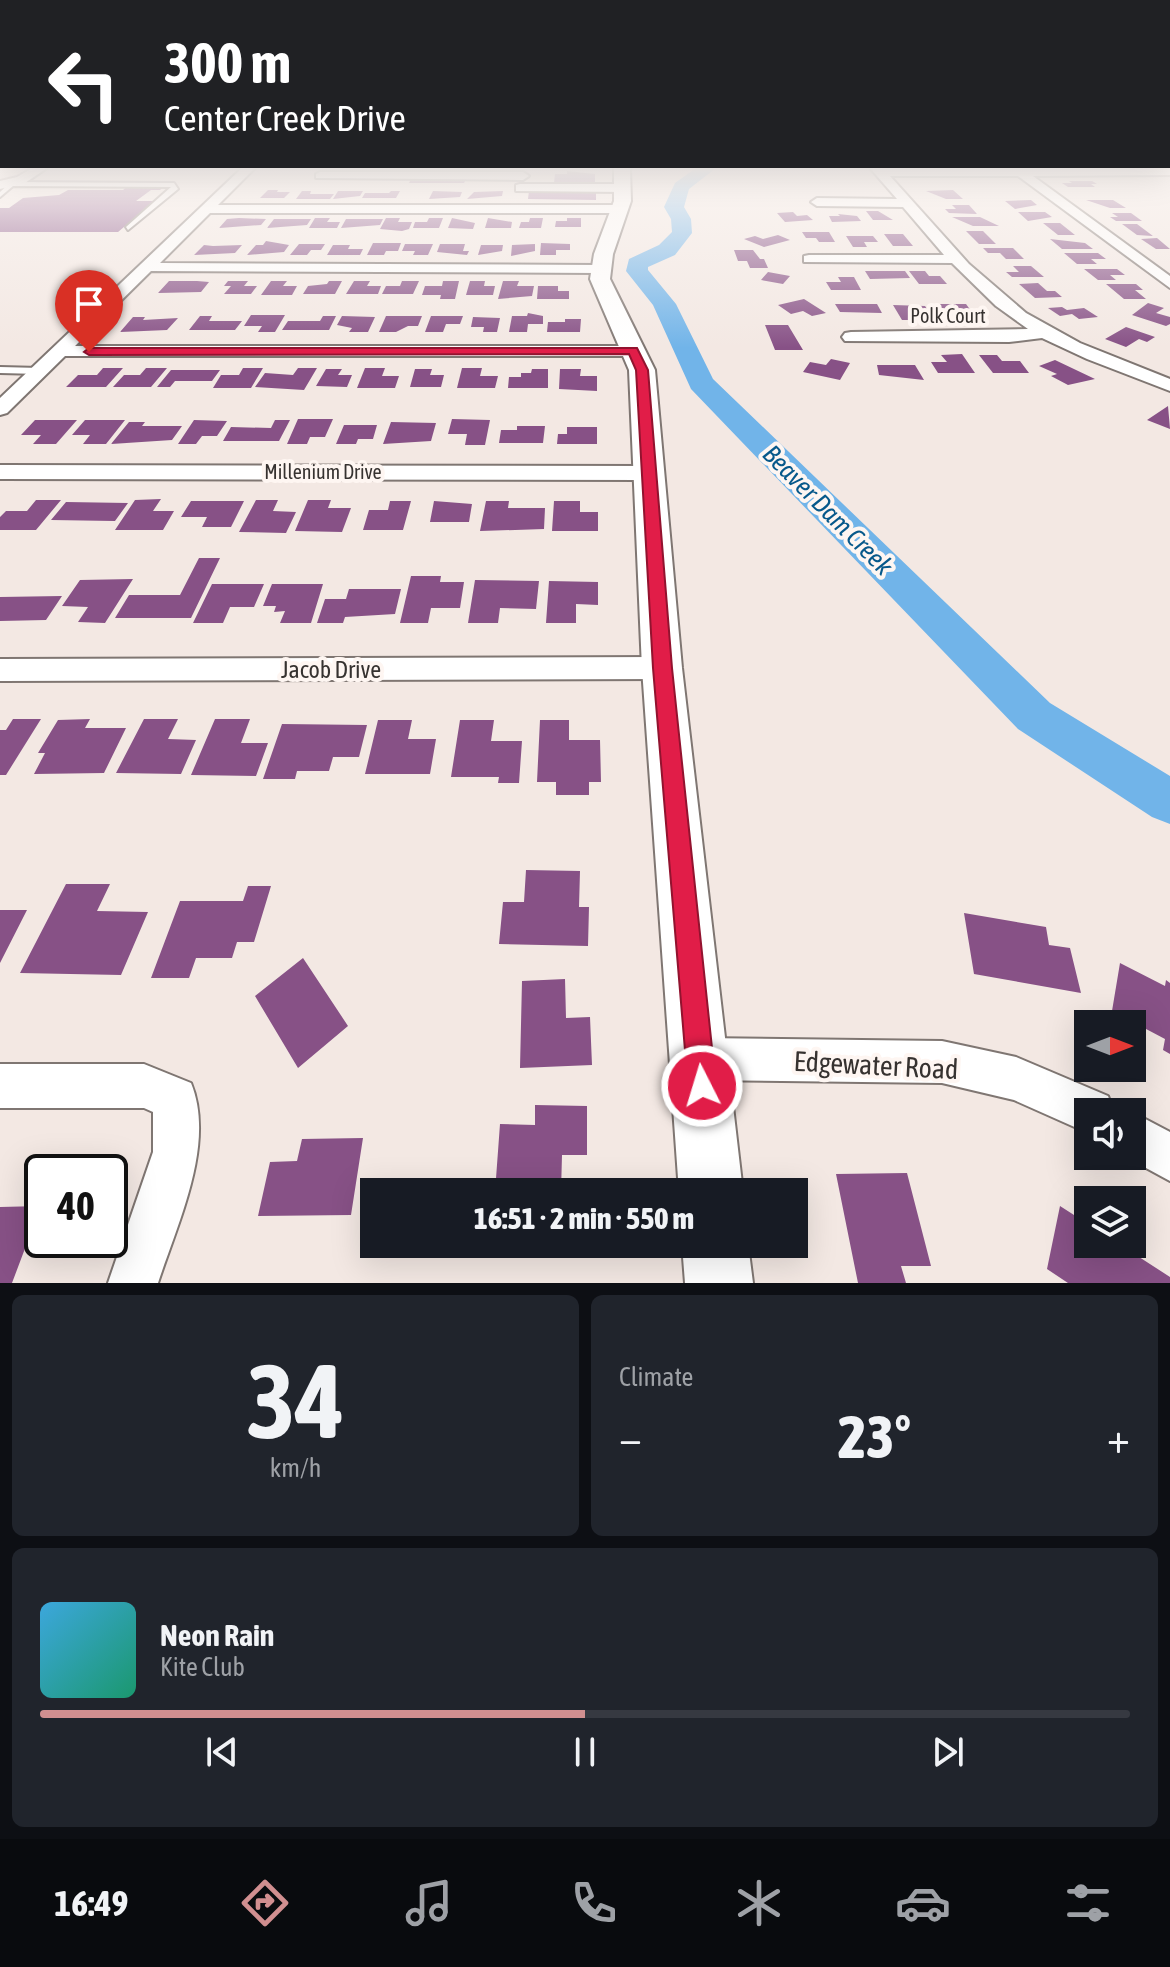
<!DOCTYPE html>
<meta charset="utf-8">
<style>
body{margin:0;font-family:"Asap Condensed",sans-serif;background:#20242c;color:#f1f3f6;height:100vh;display:flex;flex-direction:column;font-size:30px;white-space:nowrap}
*{box-sizing:border-box;margin:0}
p{font-size:26px;color:#9ea1a6}
.icon{flex:none;width:44px;height:44px;fill:none;stroke:currentColor;stroke-width:2;stroke-linecap:round;stroke-linejoin:round}
.map{position:relative;height:1283px;overflow:hidden}
.panel{display:flex;flex-direction:column;gap:12px;padding:12px;background:#0d0f14;flex:1}
.panel>*{flex:none}
.guide{position:absolute;left:0px;top:0px;width:1170px;height:168px;box-shadow:0 8px 32px #0002;background:#202124;color:#fff;overflow:hidden}
.needle{width:52px;rotate:90deg}
.tools{position:absolute;left:1074px;top:1010px;display:grid;gap:16px}
.tools a{display:grid;place-items:center;width:72px;height:72px;border-radius:0px;background:#171b24;box-shadow:0 8px 32px #0002;font-size:40px}
.speed{position:absolute;left:24px;top:1154px;display:flex;gap:16px;font-size:40px;font-weight:700;text-align:center}
.speed>*{display:grid;place-content:center;width:104px;height:104px;border-radius:50%;background:#171b24;box-shadow:0 8px 32px #0002;line-height:1}
.speed .limit{border:4px solid #111;border-radius:12px;background:#fff;color:#111}
.pin{position:absolute;display:grid;place-items:center;width:68px;height:68px;color:#fff;margin:-82px -34px;border-radius:50% 50% 50% 0;rotate:-45deg;box-shadow:0 0 8px #0007}
.pin .icon{rotate:45deg}
.me{position:absolute;width:88px;margin:-44px;rotate:355deg;stroke-linejoin:round;filter:drop-shadow(0 0 6px #0008)}
.turn{display:flex;align-items:center;gap:28px;height:168px;padding:0 32px;font-size:36px}
.turn .icon{width:104px;height:104px;stroke-width:2.5}
.turn b{display:block;font-size:56px;line-height:68px}
.big{font-size:60px;font-weight:800;line-height:1.1}
.panel .card{flex:1;display:flex;flex-direction:column;justify-content:center;gap:12px;min-width:0;padding:0 28px;border-radius:12px;background:#20242c}
.panel .dial{align-items:center;gap:0}
.dial b{font-size:104px;line-height:1}
.song{display:flex;align-items:center;gap:24px}
.cover{width:96px;height:96px;border-radius:12px;background:linear-gradient(135deg,hsl(200 70% 55%),hsl(160 70% 35%))}
.played{height:8px;border-radius:4px;background:linear-gradient(90deg,#d18f90 50%,#363941 50%)}
.keys{display:flex;justify-content:space-around;direction:ltr}
.heat{display:flex;justify-content:space-between;align-items:center;font-size:44px;direction:ltr}
.panel .tiles{flex:1;display:grid;gap:12px;grid-template-columns:1fr 1fr}
.card:last-child{grid-column:span 2}
.trip{position:absolute;left:360px;top:1178px;width:448px;height:80px;border-radius:0px;background:#171b24;box-shadow:0 8px 32px #0002;font-weight:800;line-height:80px;text-align:center}
.dock{display:flex;height:128px;justify-content:space-around;align-items:center;background:#090b0e;color:#9ea1a6}
.dock .icon{width:56px;height:56px}
.dock .active{color:#d18f90}
.dock b{font-size:36px;color:#f1f3f6}
.map>svg:first-child{display:block}
</style>
<div class="map">
<svg width="1170" height="1283" viewBox="0 0 1170 1283">
<rect width="100%" height="100%" fill="#f3e8e3"/>
<g fill="none" stroke-linecap="round" stroke-linejoin="round">
<!-- river -->
<path fill="#71b4e9" fill-rule="evenodd" d="M696,168H716L689,189L684,207L691,219L692,233L675,255L648,267V270L676,304L713,379L1050,703L1170,776V824L1152,817L1018,729L691,389L653,305L626,271L629,259L659,245L672,232L671,219L664,207L675,183Z"/>
</g>
<!-- building -->
<path fill="#875186" d="M567,171L595,174V183L566,185L567,183H554L555,174H567Z
M411,179H466L464,183H409Z
M1069,181H1092L1097,184H1091L1095,187H1068L1062,183H1072Z
M129,185H165L160,190H151L136,201H155L118,232H0V208H9L23,198L59,195L68,190H123Z
M268,190H278L277,192H290L284,198H260Z
M953,190L963,199H946L926,191Z
M302,191H311L310,194H334L330,199H296Z
M338,191H363L360,196L333,199Z
M391,191H400L396,198H362L365,193H389Z
M433,191L462,192L460,197L429,199Z
M503,191L502,196L467,199L474,192Z
M529,191L596,192V200L528,199Z
M1031,200L1037,205L1015,209L1005,201Z
M1086,200H1113L1126,208H1110Z
M952,205H969L977,214L949,213L945,209H956Z
M866,211H878L893,220H873Z
M793,212L797,216L807,215L813,220L785,222L777,213Z
M1018,212H1045L1052,217L1028,221Z
M1112,213H1131L1142,221H1116L1110,217H1118Z
M838,214L857,216L861,221L832,222L829,216H840Z
M952,217H980L999,226H973Z
M315,218H330L327,222H340L337,228H309Z
M386,218H400L398,222H412L409,229L402,231L380,229Z
M429,218H443L439,228H413L415,222H427Z
M452,218L475,223L473,229L448,228Z
M488,218L512,222L511,228H485Z
M530,218H543L541,228H519L521,222H529Z
M567,218H581V227H555L556,221H567Z
M227,219L239,218L266,219L261,225L219,228Z
M274,219H311L307,225L267,228Z
M346,219H383L380,225L341,228Z
M1043,223H1060L1075,235H1058Z
M1122,224H1137L1153,236L1137,235Z
M966,231H983L996,244H979Z
M802,232H829L835,242H819L816,238H806Z
M884,234H903L913,246H893Z
M778,235L790,240L764,247L744,239L755,236L763,239Z
M846,236H873L878,242H864L867,247H853Z
M1157,238L1170,249H1156L1141,239Z
M1050,239L1085,243L1093,249H1062Z
M266,241L289,245L284,252L247,255L256,245H263Z
M373,243H401L398,251H386L384,255H367Z
M541,243L570,244V250H556V255H540Z
M299,244H325L321,250H311L307,255H290Z
M405,244H433L428,255H413L415,251H402Z
M440,244H465L463,251H469L467,255L437,252Z
M535,244V251L511,256L512,245Z
M204,245L213,246L242,245L235,253L194,255Z
M333,245H350L348,249H363L360,255H327Z
M481,245H503L502,251L478,255Z
M983,248H1013L1024,259H1006L1000,253H988Z
M734,250H753L760,259H764L768,268H750L747,261H738Z
M1064,253H1098L1106,259H1091L1097,264H1077Z
M1013,266H1031L1044,277H1012L1006,272H1019Z
M1084,269H1117L1125,275H1110L1116,280H1098Z
M865,271H905L910,278L870,279Z
M909,271H925L929,276H940L947,284H919Z
M768,272L790,276L783,284L761,280Z
M838,277H854L861,290H831L826,282H841Z
M169,281H197L209,282L201,292L158,293Z
M228,281H248L244,286H257L251,294H224L231,286H224Z
M271,281H287L283,286H297L292,295H261Z
M329,281H342L335,294H303L308,286L327,284Z
M354,281H370L367,286H381L378,294H346Z
M402,281H419L413,294H382L386,286H400Z
M443,281H459L455,299H440L441,295H422L425,286H442Z
M470,281H485L484,286H495L493,295H466Z
M503,281H519L517,286H534L532,296L498,299Z
M1038,283L1047,291H1055L1062,297L1035,298L1019,284Z
M1106,284H1136L1143,290H1135L1146,299H1124Z
M538,286H558V291H569V299H537Z
M804,299L826,313L812,316L803,311L791,314L778,305Z
M1148,303L1164,308L1156,313L1170,317V324L1166,326L1132,315Z
M835,304H877L882,313L840,312Z
M934,304H966L974,315H961L964,320H945Z
M893,305L925,306L931,314H915L919,320H902Z
M1062,307L1067,310L1084,308L1098,317L1079,319L1072,314L1060,316L1048,308Z
M528,313L543,316V324H528L527,332H509L512,316H527Z
M251,315H285L275,332H258L262,326H244Z
M200,316H212L209,321H242L235,330H189Z
M323,316H336L329,330H282L288,321H320Z
M342,316L375,317L368,332H349L352,328L337,325Z
M386,316H422L418,326H408L396,332H379Z
M431,316H463L460,324H446L443,332H425Z
M133,317H145L143,320L178,318L167,330L120,332Z
M473,317L500,318L497,332H483L484,327H471Z
M565,319H581L580,332H547L548,322H565Z
M765,325H788L803,350H775Z
M1126,327L1155,337L1147,342L1139,339L1126,347L1105,339Z
M962,354L975,373H938L931,362H947L941,355Z
M979,355H997L1002,361H1020L1029,373H993Z
M831,359L850,363L840,380L803,372L810,362L826,365Z
M1055,360L1095,379L1068,385L1051,376L1057,374L1039,366Z
M877,365H915L924,380L879,375Z
M103,368H123L106,387H66L78,375H97Z
M146,368H167L151,387H113L124,375H140Z
M243,368H263L251,388H213L221,375H239Z
M298,368H317L304,390L255,387L265,373L293,375Z
M365,368H385L382,376H399L395,388H357Z
M462,368H482L480,376H498L495,388H457Z
M326,369H342L338,375H352L347,387L316,386Z
M415,369H432L430,375H444L441,387H410Z
M532,369H548V388H508L509,377H521V373H531Z
M560,369H581L580,376H597V391L559,389Z
M171,370H220L212,381H175L170,387H157Z
M1168,406L1170,429L1147,420Z
M298,419H333L325,437H310L307,444H287Z
M452,419L490,420L485,445H465L467,434H448Z
M35,420H77L56,444H33L41,435H21Z
M85,420H125L106,444H83L90,435H72Z
M194,420L227,421L217,436H202L196,444H178Z
M275,420H290L279,441H223L231,427L271,428Z
M129,422H145L142,426H182L172,440L111,444Z
M391,422L436,423L431,441L383,444Z
M344,425H377L373,439H358L356,444H336Z
M517,426H545L543,443H499L501,430H517Z
M567,427H597V444H557L558,434H567Z
M161,499L153,511H174L163,530H115L135,500Z
M36,500H61L36,530H0V517L6,511H27Z
M256,500H278L273,511L296,512L286,533L239,532Z
M308,500H331L328,508H351L342,532L295,531Z
M191,501H244L231,527H202L207,517H181Z
M390,501H411L403,530H363L369,510H388Z
M434,501L472,504L469,522H430Z
M486,501H509L508,508H545L544,529L480,531Z
M554,501H580V512H598V531H552Z
M66,502L128,503L115,521L51,520Z
M199,558H220L191,618H115L129,595H180Z
M411,576H441L440,582H464L460,608H431L428,623H400Z
M133,579L105,623L78,622L88,607L62,606L80,580Z
M475,580L539,581L536,609L500,608L498,623H468Z
M549,581L598,582V605L576,604V623H546Z
M212,584H264L254,607H230L223,623H193Z
M272,584H323L311,623H280L285,611L274,612L276,606H263Z
M349,589H401L395,614L345,617L343,623H317L325,599H346Z
M62,596L46,620L0,621V597Z
M13,719H41L6,775H0V730H6Z
M90,719L85,728H126L104,773L34,774L45,753H38L58,720Z
M144,719H178L168,739L196,740L181,774L116,773Z
M215,719H250L241,743H268L256,776L191,775Z
M378,720H412L408,739H436L430,774H365Z
M460,720H494L491,741H522L519,783H498L499,777H451Z
M540,720H569V740H600L601,782H589V795H556V782H537Z
M282,724L367,725L359,757H333L329,771H297L295,779H263Z
M526,870L580,871L579,907H589L588,946L499,944L503,902H524Z
M66,884H110L97,911L148,912L121,975L20,973Z
M248,886H271L254,942H237L232,958H196L189,978H151L180,901H243Z
M0,910H27L0,963Z
M964,913L1046,927L1049,945L1070,948L1081,993L974,974Z
M303,958L348,1026L298,1068L255,996Z
M1120,963L1165,986L1166,980L1170,983V1054L1163,1050L1165,1039L1112,1011Z
M565,979L566,1018L590,1017L592,1065L520,1068L522,981Z
M535,1105L587,1106V1155H562L561,1192H495L500,1124L535,1125Z
M363,1138L351,1215L258,1216L270,1162L297,1161L302,1139Z
M907,1173L931,1266H901L906,1283H858L836,1174Z
M41,1206L12,1283H0V1207Z
M1060,1206L1088,1224V1244H1119L1170,1277V1283H1068L1047,1269Z"/>
<g fill="none" stroke-linecap="round" stroke-linejoin="round">
<!-- lane casing -->
<g stroke="#7f7672" stroke-width="4">
<path id="lane" d="M11,182L174,183L178,189L128,230L126,227L171,187L13,186L0,197V192Z
M0,367L40,368L45,371L40,374L0,373Z"/>
</g>
<!-- street casing -->
<g stroke="#7f7672" stroke-width="4">
<path id="street" d="M33,168H47L25,183L0,189V181L17,177Z
M242,168H255L218,205H621L627,209L621,213H210L160,263L599,265L606,269L599,273L151,271L75,346H633L642,351L633,356H65L7,413L0,415V398Z
M870,168L1170,169V175L1033,176L1170,276V288L1018,176H890L969,264L1026,313L1080,343L1170,379V391L1087,359L1042,338L1009,342L845,341L842,337L845,333L851,332L1028,329L996,306L952,263L804,262V256L809,255H944L903,207L817,206L811,202L817,198L897,199Z
M320,172H523L529,176L523,180L316,178V174Z
M520,184H624L630,188L624,192L516,191V185Z
M0,465L647,466L658,473L647,480L0,479Z
M662,657L672,660L676,668L672,676L662,679L0,681V659Z
M700,1038L942,1041L1016,1057L1108,1096L1114,1112H1088V1133L1014,1100L942,1083L700,1080L685,1074L679,1059L685,1044Z
M0,1064H144L191,1083C216,1144 177,1224 158,1283H108L153,1152V1112L144,1108H0Z
M1132,1112L1170,1132V1181L1124,1156H1132Z"/>
</g>
<!-- secondary casing -->
<g stroke="#7f7672" stroke-width="4">
<path id="secondary" d="M614,168H630L631,201L613,254L610,279L655,370L682,668L743,1192H679L642,668L629,370L590,279L594,254L614,201Z
M682,1244H748L753,1283H685Z"/>
</g>
<!-- lane -->
<use href="#lane" fill="#fff" fill-rule="evenodd"/>
<!-- street -->
<use href="#street" fill="#fff" fill-rule="evenodd"/>
<!-- secondary -->
<use href="#secondary" fill="#fff" fill-rule="evenodd"/>
</g>
<!-- sky -->
<linearGradient id="sky" x2="0" y2="1"><stop stop-color="#78b4e8"/><stop offset="0.48" stop-color="#faf5f2"/><stop offset="1" stop-color="#faf5f2" stop-opacity="0"/></linearGradient>
<rect width="1170" height="348" fill="url(#sky)"/>
<!-- route -->
<path fill="#e11d48" stroke="#92132f" stroke-width="2" d="M637,348L648,370L672,668L716,1086L712,1096L702,1100L692,1096L688,1086L653,668L636,370L629,354L89,355L84,352L89,348Z"/>
<g text-anchor="middle" dominant-baseline="central" stroke-width="8" stroke-linejoin="round" paint-order="stroke">
<!-- far-street labels -->
<g font-size="20" fill="#363230" stroke="#fef6f2">
<text x="948" y="315">Polk Court</text>
<text x="323" y="471">Millenium Drive</text>
</g>
<!-- street labels -->
<g font-size="24" fill="#363230" stroke="#fef6f2">
<text x="331" y="669">Jacob Drive</text>
</g>
<!-- water labels -->
<g font-size="26" font-style="italic" fill="#07598b" stroke="#fef6f2">
<text transform="translate(828 510) rotate(45)">Beaver Dam Creek</text>
</g>
<!-- near-street labels -->
<g font-size="28" fill="#363230" stroke="#fef6f2">
<text transform="translate(876 1065) rotate(3)">Edgewater Road</text>
</g>
</g>
</svg>
<div class="tools">
<a><svg class="needle" viewBox="-14 -14 28 28"><path d="M0-13l5 13h-10z" fill="#e53935"/><path d="M0 13l5-13h-10z" fill="#9ea1a6"/></svg></a>
<a><svg class="icon" aria-label="sound" viewBox="0 0 24 24"><path d="M4 9h4l5-4v14l-5-4H4zM17 9q2 3 0 6"/></svg></a>
<a><svg class="icon" aria-label="layers" viewBox="0 0 24 24"><path d="M12 4l9 5-9 5-9-5zM3 14l9 5 9-5"/></svg></a>
</div>
<div class="speed"><div class="limit">40</div></div>
<div class="pin" style="left:89px;top:352px;background:#d93025"><svg class="icon" aria-label="arrive" viewBox="0 0 24 24"><path d="M6 21V4h12l-3 4 3 4H6"/></svg></div>
<svg class="me" style="left:702px;top:1086px" viewBox="-20 -20 40 40"><circle r="17" fill="#e11d48" stroke="#fff" stroke-width="3"/><path d="M0-11L8 9 0 5-8 9z" fill="#fff"/></svg>
<div class="trip">16:51 · 2 min · 550 m</div>
<div class="guide">
<div class="turn"><svg class="icon" aria-label="left" viewBox="0 0 24 24"><path d="M17 20v-9H6M10 6l-5 5 5 5"/></svg><div><b>300 m</b>Center Creek Drive</div></div>
</div>
</div>
<section class="panel">
<div class="tiles">
<div class="card dial"><b>34</b><p>km/h</p></div>
<div class="card"><p>Climate</p>
<div class="heat"><a>−</a><b class="big">23°</b><a>+</a></div>
</div>
<div class="card">
<div class="song"><i class="cover"></i><div><b>Neon Rain</b><p>Kite Club</p></div></div>
<div class="played"></div>
<div class="keys"><svg class="icon" aria-label="previous" viewBox="0 0 24 24"><path d="M18 5L8 12l10 7zM5 5v14"/></svg><svg class="icon" aria-label="pause" viewBox="0 0 24 24"><path d="M8 5v14M16 5v14"/></svg><svg class="icon" aria-label="next" viewBox="0 0 24 24"><path d="M6 5l10 7-10 7zM19 5v14"/></svg></div>
</div>
</div>
</section>
<nav class="dock">
<b>16:49</b>
<svg class="icon active" aria-label="directions" viewBox="0 0 24 24"><path d="M12 3l9 9-9 9-9-9zM9 14v-3h6M13 9l2 2-2 2"/></svg>
<svg class="icon" aria-label="music" viewBox="0 0 24 24"><path d="M9 18V5l10-2v13"/><circle cx="6" cy="18" r="3"/><circle cx="16" cy="16" r="3"/></svg>
<svg class="icon" aria-label="phone" viewBox="0 0 24 24"><path d="M5 4h4l2 5-3 2q2 4 5 5l2-3 5 2v4C11 20 4 13 5 4z"/></svg>
<svg class="icon" aria-label="climate" viewBox="0 0 24 24"><path d="M12 3v18M4 7l16 10M4 17L20 7"/></svg>
<svg class="icon" aria-label="car" viewBox="0 0 24 24"><path d="M5 17H2v-5l4-1 3-4h7l3 4 3 1v5h-3M9 17h6M6 11h13"/><circle cx="7" cy="17" r="2"/><circle cx="17" cy="17" r="2"/></svg>
<svg class="icon" aria-label="filters" viewBox="0 0 24 24"><path d="M4 7h16M4 17h16"/><circle cx="9" cy="7" r="2"/><circle cx="15" cy="17" r="2"/></svg>
</nav>
